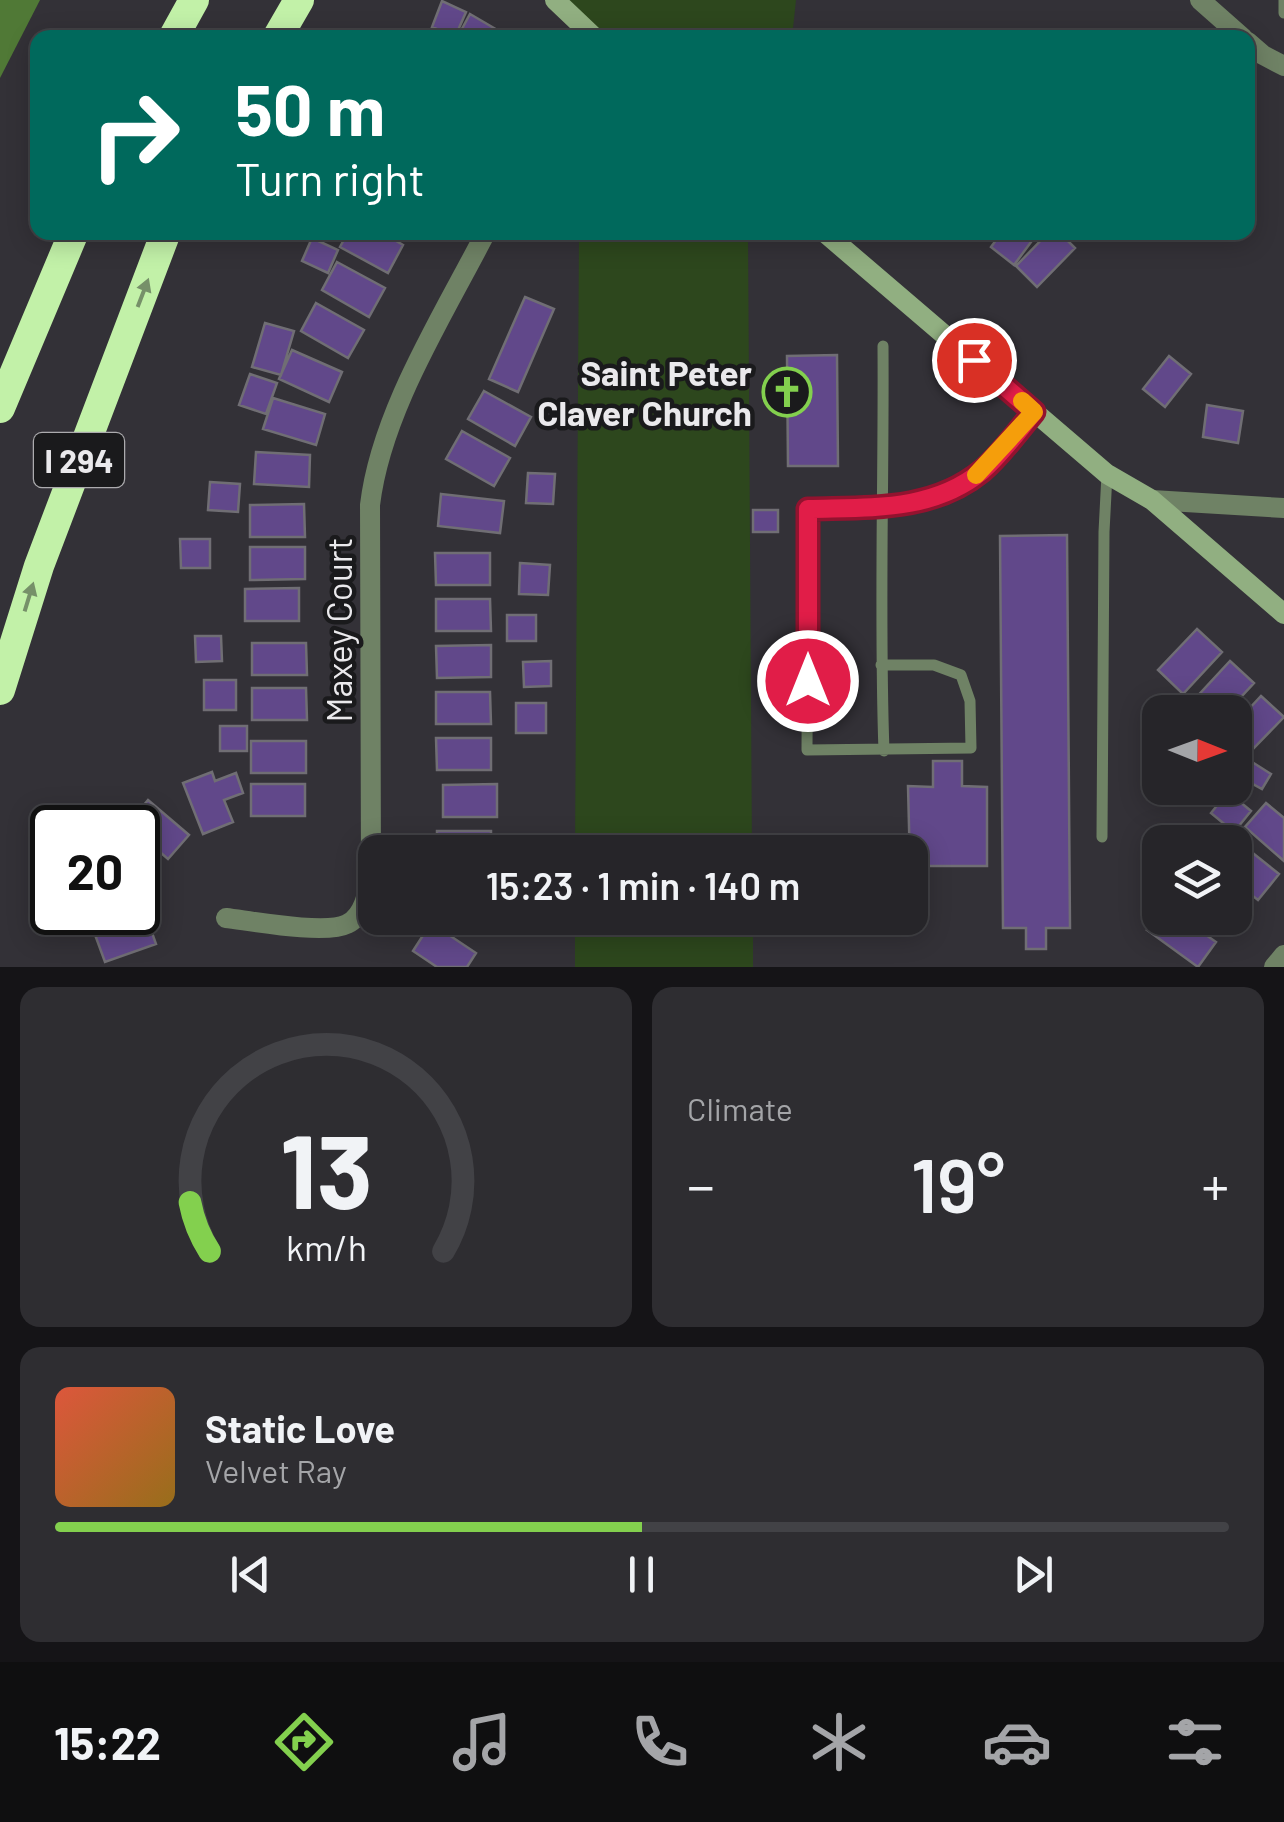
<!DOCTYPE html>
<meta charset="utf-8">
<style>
body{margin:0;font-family:Barlow,sans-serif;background:#2e2d31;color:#f1f3f6;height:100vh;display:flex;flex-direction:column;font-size:38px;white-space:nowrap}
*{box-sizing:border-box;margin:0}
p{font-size:32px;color:#a4a5a8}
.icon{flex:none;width:55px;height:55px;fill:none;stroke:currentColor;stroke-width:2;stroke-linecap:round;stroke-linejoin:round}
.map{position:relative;height:967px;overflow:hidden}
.drawer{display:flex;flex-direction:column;gap:20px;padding:20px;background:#151417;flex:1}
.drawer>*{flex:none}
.top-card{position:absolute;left:30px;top:30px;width:1225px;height:210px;border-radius:20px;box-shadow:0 5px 25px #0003,0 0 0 2px #424246;background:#00695c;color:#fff;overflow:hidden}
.needle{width:65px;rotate:91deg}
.tools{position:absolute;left:1142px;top:695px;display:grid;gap:20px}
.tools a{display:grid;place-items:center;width:110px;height:110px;border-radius:20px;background:#262529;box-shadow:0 5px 25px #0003,0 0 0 2px #424246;font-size:50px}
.speed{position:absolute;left:30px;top:805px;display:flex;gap:20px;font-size:50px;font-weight:700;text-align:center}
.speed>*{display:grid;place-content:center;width:130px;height:130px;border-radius:50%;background:#262529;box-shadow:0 5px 25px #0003,0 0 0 2px #424246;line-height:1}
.speed .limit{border:5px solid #111;border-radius:15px;background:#fff;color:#111}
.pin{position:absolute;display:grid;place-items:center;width:85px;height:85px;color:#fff;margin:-42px;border:5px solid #fff;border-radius:50%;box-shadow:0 2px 10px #0007}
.me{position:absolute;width:110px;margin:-55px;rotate:0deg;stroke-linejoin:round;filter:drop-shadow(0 0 8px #0008)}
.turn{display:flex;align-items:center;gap:35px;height:210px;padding:0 40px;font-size:45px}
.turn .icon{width:130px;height:130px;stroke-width:2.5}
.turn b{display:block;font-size:70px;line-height:85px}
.big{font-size:75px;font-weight:600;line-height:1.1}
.drawer .widget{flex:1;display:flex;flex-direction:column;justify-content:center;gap:15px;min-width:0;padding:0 35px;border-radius:20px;background:#2e2d31}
.drawer .dial{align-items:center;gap:0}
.dial svg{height:260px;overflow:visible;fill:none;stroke:#424246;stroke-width:7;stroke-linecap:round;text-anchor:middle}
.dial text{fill:#f1f3f6;stroke:none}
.song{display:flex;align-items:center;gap:30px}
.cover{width:120px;height:120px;border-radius:15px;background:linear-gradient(135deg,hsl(10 70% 55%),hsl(40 70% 35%))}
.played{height:10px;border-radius:5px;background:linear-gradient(90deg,#83d04e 50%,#424246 50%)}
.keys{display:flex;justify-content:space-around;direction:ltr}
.heat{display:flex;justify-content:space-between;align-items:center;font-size:55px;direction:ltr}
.drawer .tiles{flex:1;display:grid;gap:20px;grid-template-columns:1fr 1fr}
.widget:last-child{grid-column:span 2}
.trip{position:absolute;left:358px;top:835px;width:570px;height:100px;border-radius:20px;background:#262529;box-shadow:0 5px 25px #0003,0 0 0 2px #424246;font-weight:600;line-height:100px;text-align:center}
.menu{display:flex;height:160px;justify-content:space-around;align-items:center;background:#0f0f10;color:#a4a5a8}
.menu .icon{width:70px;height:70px}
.menu .selected{color:#83d04e}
.menu b{font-size:45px;color:#f1f3f6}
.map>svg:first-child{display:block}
</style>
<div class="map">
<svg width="1284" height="967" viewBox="0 0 1284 967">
<rect width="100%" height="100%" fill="#333137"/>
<!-- green -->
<path fill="#2d471d" d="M555,0H796L792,38L592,37Z
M579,233H748L752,852H575Z
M575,918H753V967H575Z"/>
<!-- forest -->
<path fill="#507936" d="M0,0H40L0,78Z"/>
<!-- building -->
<path fill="#61488a" stroke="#706e74" stroke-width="2.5" d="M442,1L466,12L455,37L432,27Z
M470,14L511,38H457Z
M348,232H381L403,245L388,273L340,247Z
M1002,232H1026L1034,238L1014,265L991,247Z
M1049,232H1059L1075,248L1037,287L1016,266Z
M312,238L338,250L328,273L302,261Z
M337,262L385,288L369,317L322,290Z
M525,297L554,309L518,392L489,379Z
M316,303L364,330L348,358L301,331Z
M265,323L294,331L281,375L252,367Z
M292,350L342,372L329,402L279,379Z
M837,355L838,466H788L787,356Z
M1169,356L1191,374L1165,407L1143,389Z
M250,374L277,383L266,414L239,405Z
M484,391L531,417L515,446L468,419Z
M273,398L325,414L316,445L263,429Z
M1207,405L1243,411L1238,443L1203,437Z
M462,431L510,458L494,486L446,459Z
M256,452L310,455L309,487L254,484Z
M528,473L555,474L553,504L526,503Z
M210,482L240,484L238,512L208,510Z
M441,494L504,501L500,533L438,526Z
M304,504L305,537H250V505Z
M753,510H778V532H753Z
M1067,535L1070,928H1046V949H1026V928H1003L1000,536Z
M180,539H210V568H181Z
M250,547H305V579L250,580Z
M435,553H490V585H436Z
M520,563L550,565L548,595L519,594Z
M299,588V621H245V589Z
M436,599H490L491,631H436Z
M507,615H536V641H507Z
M1197,629L1222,652L1183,694L1158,670Z
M195,636H221L222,661L196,662Z
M252,643H306L307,675H252Z
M491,645V677L437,678L436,646Z
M551,661V686L524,687L523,662Z
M1230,661L1254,683L1227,712H1206L1193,701Z
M204,680H236V710H204Z
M252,688H306L307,720H252Z
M436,692H490L491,724H436Z
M1261,696L1284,717L1251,751L1235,736V724Z
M516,703H546V733H516Z
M220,726H247V751H220Z
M436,738H491V770H437Z
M251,741H306V773H251Z
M933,761H962V786L987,787V866H910L908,786L933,787Z
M1252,762L1271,774L1262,789L1242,778Z
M212,772L215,781L236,773L243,793L224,800L233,822L203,834L183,783Z
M251,784H305V816H251Z
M497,784V817H443V785Z
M1228,792L1251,811L1234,832L1211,813Z
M148,800L189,835L168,859L138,833V828L128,824Z
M1266,803L1284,818V861L1245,827Z
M99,812L118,828H87Z
M437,831H491V852H437Z
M1234,838L1279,874L1258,900L1235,882V842H1231Z
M138,864L157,866L153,898L138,897Z
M1235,899L1248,912L1225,935L1207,918H1235Z
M76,912H94V920L75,918Z
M145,913L156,944L105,962L94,932Z
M1158,915L1165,920L1182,918L1216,942L1198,967L1147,930Z
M437,918H520V922Z
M431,923L476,953L467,967H437L413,951Z"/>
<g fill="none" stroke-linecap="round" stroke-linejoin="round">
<!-- lane -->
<path stroke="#6f8265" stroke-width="11" d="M1284,0V13
M883,346C884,481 879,616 884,751
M881,665H934L961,675L970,701L971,748L807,750L808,509C869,507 932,512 982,471C1001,456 1017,431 1034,412
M1102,837L1104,532L1107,474"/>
<!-- street -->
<path stroke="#6f8265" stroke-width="20" d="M1200,0L1243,38
M1248,42L1263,55L1284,66
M1152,500L1284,508
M226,918C251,921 326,935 347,924C364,916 368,892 371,875L370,505C381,412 443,316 486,232
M1274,967L1284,955"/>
<!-- secondary -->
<path stroke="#91af81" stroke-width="20" d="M555,0L595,38
M824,232L1107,474L1152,500L1284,614"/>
<!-- highway -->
<path stroke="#c2f1a8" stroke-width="30" d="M173,38L194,0
M277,38L299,0
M0,408L74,232
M0,690L39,566L166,232"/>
</g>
<!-- one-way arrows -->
<defs><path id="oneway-solid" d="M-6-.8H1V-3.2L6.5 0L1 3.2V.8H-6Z" transform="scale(2.5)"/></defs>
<g fill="#769069">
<use href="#oneway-solid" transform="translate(143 293) rotate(-69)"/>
<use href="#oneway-solid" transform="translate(29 597) rotate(-73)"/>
</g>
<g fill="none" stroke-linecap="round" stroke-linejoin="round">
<!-- route casing -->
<g stroke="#92132f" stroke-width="25">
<path id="route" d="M808,681V509C869,507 932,512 982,471C1001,455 1018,431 1034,412L974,360"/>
</g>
<!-- route -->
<use href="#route" stroke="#e11d48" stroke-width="18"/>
<!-- slow -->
<path stroke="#f59e0b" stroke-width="18" d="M976,475L1034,412L1022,401"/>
</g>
<!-- icons -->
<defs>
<g id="church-ring" transform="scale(2.5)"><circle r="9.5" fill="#1a1a1c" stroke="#83d04e" stroke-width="1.5"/><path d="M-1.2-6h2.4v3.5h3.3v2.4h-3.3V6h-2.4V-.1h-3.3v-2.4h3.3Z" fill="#83d04e"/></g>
</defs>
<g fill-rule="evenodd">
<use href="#church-ring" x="787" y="392"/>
</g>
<g text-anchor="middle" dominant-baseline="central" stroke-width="9" stroke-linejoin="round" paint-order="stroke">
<!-- shield labels -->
<rect fill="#1a1a1c" stroke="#acabae" stroke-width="2.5" x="34" y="433" width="90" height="54" rx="8"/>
<g font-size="32" font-weight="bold" fill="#eae9ec">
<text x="79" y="460">I 294</text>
</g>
<!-- poi labels -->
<g font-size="35" font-weight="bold" fill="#eae9ec" stroke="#1a1a1c" text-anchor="end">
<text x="752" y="372">Saint Peter<tspan x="752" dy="40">Claver Church</tspan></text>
</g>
<!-- street labels -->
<g font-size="35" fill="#eae9ec" stroke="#1a1a1c">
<text transform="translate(338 630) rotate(-90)">Maxey Court</text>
</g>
</g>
</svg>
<div class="tools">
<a><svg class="needle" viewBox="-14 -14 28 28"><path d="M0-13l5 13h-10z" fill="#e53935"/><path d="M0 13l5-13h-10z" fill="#a4a5a8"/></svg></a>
<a><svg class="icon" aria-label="layers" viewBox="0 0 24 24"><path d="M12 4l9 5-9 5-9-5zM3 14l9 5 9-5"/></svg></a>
</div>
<div class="speed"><div class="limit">20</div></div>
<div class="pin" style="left:974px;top:360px;background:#d93025"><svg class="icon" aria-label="arrive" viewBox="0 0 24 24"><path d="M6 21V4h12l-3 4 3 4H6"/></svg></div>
<svg class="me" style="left:808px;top:681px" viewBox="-20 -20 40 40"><circle r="17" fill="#e11d48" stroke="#fff" stroke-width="3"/><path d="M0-11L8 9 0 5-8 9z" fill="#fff"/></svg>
<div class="trip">15:23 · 1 min · 140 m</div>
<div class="top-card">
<div class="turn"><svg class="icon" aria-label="right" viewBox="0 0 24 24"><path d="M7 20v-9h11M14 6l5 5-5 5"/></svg><div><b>50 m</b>Turn right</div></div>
</div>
</div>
<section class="drawer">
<div class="tiles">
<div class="widget dial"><svg viewBox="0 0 100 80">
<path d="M14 69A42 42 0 1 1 86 69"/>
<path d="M14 69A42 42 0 0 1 8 54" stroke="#83d04e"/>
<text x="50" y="56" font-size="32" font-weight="700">13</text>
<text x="50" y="72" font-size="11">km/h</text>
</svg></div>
<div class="widget"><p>Climate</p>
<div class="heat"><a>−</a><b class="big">19°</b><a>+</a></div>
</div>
<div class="widget">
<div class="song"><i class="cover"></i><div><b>Static Love</b><p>Velvet Ray</p></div></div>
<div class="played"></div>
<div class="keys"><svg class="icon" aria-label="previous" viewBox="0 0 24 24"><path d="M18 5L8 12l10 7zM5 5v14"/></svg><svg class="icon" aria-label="pause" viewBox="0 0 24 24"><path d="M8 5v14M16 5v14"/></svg><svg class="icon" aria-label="next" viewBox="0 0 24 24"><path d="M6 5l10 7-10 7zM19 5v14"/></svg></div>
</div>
</div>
</section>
<nav class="menu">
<b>15:22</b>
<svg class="icon selected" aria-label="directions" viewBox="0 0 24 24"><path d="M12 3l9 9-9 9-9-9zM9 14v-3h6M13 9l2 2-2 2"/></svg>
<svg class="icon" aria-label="music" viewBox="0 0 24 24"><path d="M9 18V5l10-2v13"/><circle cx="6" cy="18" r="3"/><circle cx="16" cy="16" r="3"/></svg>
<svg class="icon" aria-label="phone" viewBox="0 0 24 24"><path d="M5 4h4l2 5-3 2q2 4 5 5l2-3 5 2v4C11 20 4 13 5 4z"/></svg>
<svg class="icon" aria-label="climate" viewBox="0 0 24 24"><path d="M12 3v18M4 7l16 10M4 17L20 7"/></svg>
<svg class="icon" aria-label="car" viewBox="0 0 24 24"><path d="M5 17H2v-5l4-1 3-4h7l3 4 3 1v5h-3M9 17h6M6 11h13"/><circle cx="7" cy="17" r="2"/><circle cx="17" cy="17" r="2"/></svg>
<svg class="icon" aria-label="filters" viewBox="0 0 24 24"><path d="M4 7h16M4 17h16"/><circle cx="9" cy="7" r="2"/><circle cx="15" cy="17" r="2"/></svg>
</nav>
